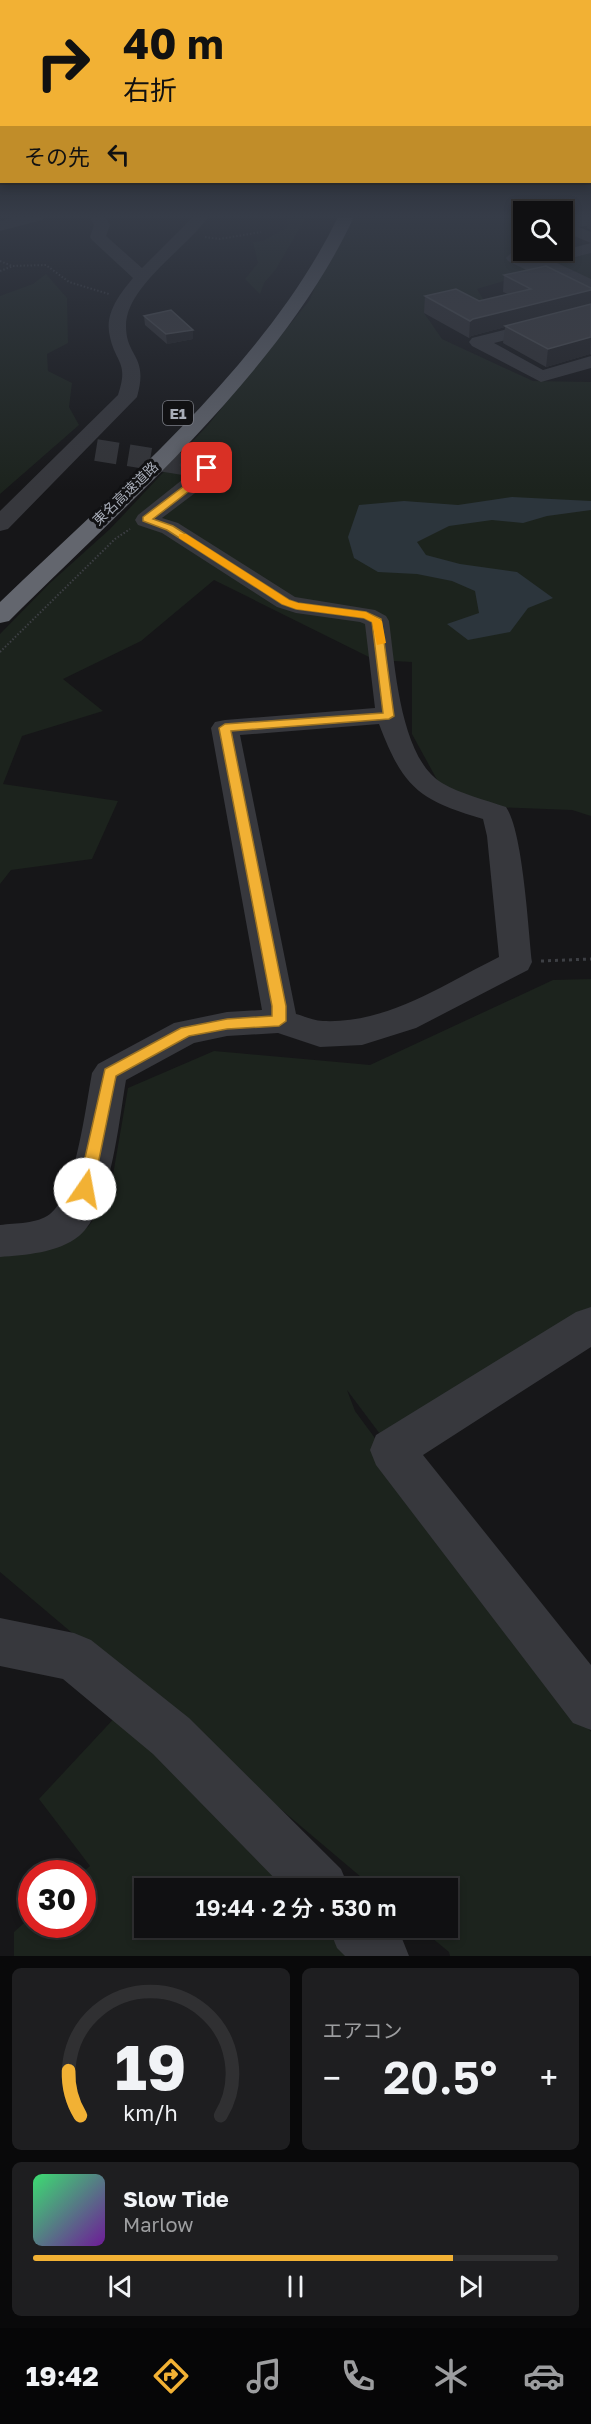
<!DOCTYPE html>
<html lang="ja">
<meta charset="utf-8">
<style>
body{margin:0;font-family:"Golos Text","Noto Sans JP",sans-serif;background:#1e1e20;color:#f1f3f6;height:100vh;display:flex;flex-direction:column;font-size:22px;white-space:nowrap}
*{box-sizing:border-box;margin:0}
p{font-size:20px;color:#9c9d9f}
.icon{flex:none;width:33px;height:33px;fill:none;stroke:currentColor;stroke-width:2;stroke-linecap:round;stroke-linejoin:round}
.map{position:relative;height:1956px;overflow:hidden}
.sheet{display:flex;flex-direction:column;gap:12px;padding:12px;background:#09090a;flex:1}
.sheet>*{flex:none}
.hud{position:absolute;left:0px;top:0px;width:591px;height:183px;box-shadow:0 3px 9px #0003,0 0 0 2px #303032;background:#f2b134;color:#111;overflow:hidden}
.buttons{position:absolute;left:513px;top:201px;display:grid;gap:12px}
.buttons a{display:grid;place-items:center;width:60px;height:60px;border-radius:0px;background:#101012;box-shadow:0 3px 9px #0003,0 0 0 2px #303032;font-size:30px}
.speed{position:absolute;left:18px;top:1860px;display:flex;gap:12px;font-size:30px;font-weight:700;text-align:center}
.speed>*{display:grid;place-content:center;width:78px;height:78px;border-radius:50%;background:#101012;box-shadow:0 3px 9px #0003,0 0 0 2px #303032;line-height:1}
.speed .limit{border:9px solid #d22;background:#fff;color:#111}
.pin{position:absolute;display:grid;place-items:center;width:51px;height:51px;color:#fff;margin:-26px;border-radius:12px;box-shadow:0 3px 9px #0006}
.me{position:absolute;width:66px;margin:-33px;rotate:12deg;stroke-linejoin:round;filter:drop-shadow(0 0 4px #0008)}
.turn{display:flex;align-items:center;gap:21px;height:126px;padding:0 24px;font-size:27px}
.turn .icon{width:78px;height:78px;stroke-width:2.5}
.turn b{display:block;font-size:42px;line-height:51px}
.then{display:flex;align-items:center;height:57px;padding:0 24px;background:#0003;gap:12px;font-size:22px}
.big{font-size:45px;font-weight:600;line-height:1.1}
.sheet .widget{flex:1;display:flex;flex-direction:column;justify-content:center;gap:9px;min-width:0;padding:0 21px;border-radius:9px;background:#1e1e20}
.sheet .dial{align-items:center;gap:0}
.dial svg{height:156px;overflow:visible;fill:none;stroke:#303032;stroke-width:7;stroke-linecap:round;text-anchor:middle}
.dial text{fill:#f1f3f6;stroke:none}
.song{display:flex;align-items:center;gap:18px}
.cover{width:72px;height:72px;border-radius:9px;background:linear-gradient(135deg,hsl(140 70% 55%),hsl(280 70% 35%))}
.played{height:6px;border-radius:3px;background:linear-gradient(90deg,#f2b134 80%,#303032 80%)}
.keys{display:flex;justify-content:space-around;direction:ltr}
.heat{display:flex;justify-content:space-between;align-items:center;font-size:33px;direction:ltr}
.sheet .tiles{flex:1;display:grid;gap:12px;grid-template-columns:1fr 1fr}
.widget:last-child{grid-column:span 2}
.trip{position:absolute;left:134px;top:1878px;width:324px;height:60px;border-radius:0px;background:#101012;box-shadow:0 3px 9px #0003,0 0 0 2px #303032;font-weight:600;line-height:60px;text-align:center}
.tabs{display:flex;height:96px;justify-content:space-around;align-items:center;background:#060607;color:#9c9d9f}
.tabs .icon{width:42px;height:42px}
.tabs .current{color:#f2b134}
.tabs b{font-size:27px;color:#f1f3f6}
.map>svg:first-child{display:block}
</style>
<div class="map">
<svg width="591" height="1956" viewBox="0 0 591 1956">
<rect width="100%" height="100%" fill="#161618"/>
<!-- green -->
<path fill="#1c231d" d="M286,217H306L276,269L264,283L260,294L245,279L258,263L253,242L263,241L288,227Z
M354,217H523V234L516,243L523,238V249L514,258L542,270L477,289L486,304H440L424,313L442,339L533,381L591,382V816L572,810L493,807L441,787L412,734V662L375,660L214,580L141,641L63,679L103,711L22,736L3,784L118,801L92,859L11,870L0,884V634L50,583L110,529L208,425L309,301L322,272Z
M591,251V280L551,260Z
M46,274L67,298L68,343L47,354L48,371L72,383L69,407L79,425L0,494V296L33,284Z
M591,979V1325L392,1450L347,1390L355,1411L591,1732V1956H450L449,1952L420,1928H447V1888H374L0,1572V1252L88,1227L109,1198L128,1088L214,1051L370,1065L553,980Z
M120,1712L291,1888H144V1928H328L356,1956H14V1932L31,1917L32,1924H82V1873L90,1866L39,1799Z"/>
<!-- water -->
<path fill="#2c353c" d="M512,497L591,501V510L547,516L523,523L492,520L449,526L417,542L426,555L460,564L517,572L553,598L528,608L510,632L468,640L447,624L479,613L475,591L452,581L417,574L378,572L354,558L348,537L359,505L404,501L458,505Z"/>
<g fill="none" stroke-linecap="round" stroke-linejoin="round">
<!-- minor-tunnel -->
<path stroke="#333438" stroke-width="22" stroke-dasharray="22 11" stroke-linecap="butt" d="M96,450L189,465"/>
<!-- path-far1 -->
<path stroke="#3d3f44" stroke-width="2" stroke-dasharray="1.5 2" stroke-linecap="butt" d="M205,237L220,239L261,232
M0,261L12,266L46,265L69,282L109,294
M0,271L13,266
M0,652L115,539L130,529"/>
<!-- path -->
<path stroke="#3d3f44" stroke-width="3" stroke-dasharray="3 4" stroke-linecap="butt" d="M541,961L591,959"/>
<!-- minor -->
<path fill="#37383d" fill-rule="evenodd" d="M18,217H44L42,220L0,231V221Z
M90,217H106L110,225L106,236L142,268L193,217H208C186,249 126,286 126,326C126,358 149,355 137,397L8,529L0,531V511L118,395C129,362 116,364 110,337C104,314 119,295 133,278L92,240L90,237L94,225Z
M583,217H591V225L579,227L591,232V243L562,231V222Z
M591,243V253L555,262L591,279V290L565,279L557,283L551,282L508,261L506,258L518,246L524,244V250H531L525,257L532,260L534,258Z
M591,308V318L494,343L543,370L591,356V368L541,382L472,346L469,342L472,338Z
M189,459L214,464L218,468L203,487L162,518L178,523L295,597L375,610L386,616L389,621C395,665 400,758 442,783C461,794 485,800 506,807C523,832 528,927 532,962L528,970L416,1028L362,1045L320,1047L278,1033L227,1036L194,1043L126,1080C119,1120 111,1210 79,1236C58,1253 25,1255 0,1257V1225C16,1223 37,1224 50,1214C75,1196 86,1105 92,1073L98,1064L174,1023L227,1012L262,1010L211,728L215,722L225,720L375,708L365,624L360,622L296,613L277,607L162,533L138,525L135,520L138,515L192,472L182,469L179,465L182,461ZM379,724C403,787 418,800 483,819L487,836L499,957C444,984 387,1024 323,1021C314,1021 304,1016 296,1014L240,735Z
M591,1307V1347L423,1455L591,1665V1730L573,1723L376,1465L370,1450L376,1435L576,1312Z
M0,1618L74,1633L91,1640L189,1718L341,1869L349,1888H284L153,1754L63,1679L0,1666Z
M329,1928H393L401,1936L409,1956H345L337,1948Z"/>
<!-- highway -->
<path fill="#63666e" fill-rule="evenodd" d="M338,217H354C282,371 128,502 9,621L0,623V602C117,489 266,365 338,217Z"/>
</g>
<!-- wall -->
<path fill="#323236" d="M589,217H591V230L587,228Z
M504,275L591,288V355L590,354L546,367L503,343L505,327L471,336L469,338L424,313L425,296L479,301L508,294L503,292Z
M144,316L193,330V339L167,344L145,325Z"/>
<!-- shaded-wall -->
<path fill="#212124" d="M591,290V306L505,326V327L471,336L469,338L470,321L473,319Z
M193,330V339L167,344L166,334Z
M591,337L590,354L546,367L548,349Z"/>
<!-- building -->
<path fill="#3f3f44" stroke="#4f5156" stroke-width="1.5" d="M546,266L591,288V290L473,319L470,321L425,296L456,289L479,301L531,289L504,275Z
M591,304V337L548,349L505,326Z
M171,310L193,330L166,334L144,316Z"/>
<!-- sky -->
<linearGradient id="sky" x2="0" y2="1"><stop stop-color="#0c0c0d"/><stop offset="0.44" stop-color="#363c48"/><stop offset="1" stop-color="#363c48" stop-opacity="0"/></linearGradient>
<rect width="591" height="491" fill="url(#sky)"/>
<!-- route -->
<path fill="#f2b134" stroke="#9d7322" stroke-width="1.5" d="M203,467L211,468L198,484L153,519L173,526L289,600L298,603L366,612L381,619L394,716L389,719L231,731L286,1006V1021L279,1026L227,1029L189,1036L116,1076L93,1189L91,1193L85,1195L80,1193L78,1189L105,1069L181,1028L227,1019L272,1016V1006L219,728L225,724L383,713L372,622L364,618L296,609L282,604L167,530L143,521V517L192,480Z"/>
<!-- slow -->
<path fill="#f59e0b" d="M179,534H186L289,600L298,603L366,612L382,621L386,643L377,645L372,622L364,618L296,609L282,604L179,538Z"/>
<g text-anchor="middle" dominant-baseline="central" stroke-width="6" stroke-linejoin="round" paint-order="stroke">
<!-- far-street labels -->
<g font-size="14" fill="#a8adb8" stroke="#111113">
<text transform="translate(125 493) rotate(-44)">東名高速道路</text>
</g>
<!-- shield labels -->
<rect fill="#111113" stroke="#7b7e86" stroke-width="1.5" x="163" y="401" width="30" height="24" rx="4.5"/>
<g font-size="15" font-weight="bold" fill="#a8adb8">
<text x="178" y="413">E1</text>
</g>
</g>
</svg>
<div class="buttons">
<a><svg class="icon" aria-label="search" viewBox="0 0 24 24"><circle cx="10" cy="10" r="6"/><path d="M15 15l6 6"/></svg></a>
</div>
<div class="speed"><div class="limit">30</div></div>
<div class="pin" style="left:207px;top:468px;background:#d93025"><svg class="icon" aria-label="arrive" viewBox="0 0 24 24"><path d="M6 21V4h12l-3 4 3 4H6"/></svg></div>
<svg class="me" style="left:85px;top:1189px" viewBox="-20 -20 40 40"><circle r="19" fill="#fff"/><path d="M0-13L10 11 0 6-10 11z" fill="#f2b134"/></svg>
<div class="trip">19:44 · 2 分 · 530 m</div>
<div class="hud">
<div class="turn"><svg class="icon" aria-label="right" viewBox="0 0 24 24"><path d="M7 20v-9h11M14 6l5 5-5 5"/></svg><div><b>40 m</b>右折</div></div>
<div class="then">その先<svg class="icon" aria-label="left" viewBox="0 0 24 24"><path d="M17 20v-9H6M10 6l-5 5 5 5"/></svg></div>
</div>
</div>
<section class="sheet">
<div class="tiles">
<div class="widget dial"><svg viewBox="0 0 100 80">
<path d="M14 69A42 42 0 1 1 86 69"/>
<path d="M14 69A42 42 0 0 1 8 46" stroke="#f2b134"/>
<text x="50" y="56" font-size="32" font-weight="700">19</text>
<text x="50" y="72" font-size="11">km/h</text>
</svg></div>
<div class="widget"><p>エアコン</p>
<div class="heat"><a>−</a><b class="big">20.5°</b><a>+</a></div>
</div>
<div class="widget">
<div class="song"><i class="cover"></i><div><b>Slow Tide</b><p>Marlow</p></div></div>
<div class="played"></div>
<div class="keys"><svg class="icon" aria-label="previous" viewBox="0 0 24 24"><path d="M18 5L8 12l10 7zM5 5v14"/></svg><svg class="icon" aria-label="pause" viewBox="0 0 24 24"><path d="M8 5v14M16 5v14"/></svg><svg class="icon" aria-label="next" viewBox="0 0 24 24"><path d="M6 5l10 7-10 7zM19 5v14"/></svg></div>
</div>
</div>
</section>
<nav class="tabs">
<b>19:42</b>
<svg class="icon current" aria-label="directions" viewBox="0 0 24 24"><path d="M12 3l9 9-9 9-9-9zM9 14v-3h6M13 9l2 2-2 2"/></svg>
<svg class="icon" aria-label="music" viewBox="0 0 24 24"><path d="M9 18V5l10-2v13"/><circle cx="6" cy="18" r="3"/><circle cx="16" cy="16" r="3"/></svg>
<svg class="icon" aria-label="phone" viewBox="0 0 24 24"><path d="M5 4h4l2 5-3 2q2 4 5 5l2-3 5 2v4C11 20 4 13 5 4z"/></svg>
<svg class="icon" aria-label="climate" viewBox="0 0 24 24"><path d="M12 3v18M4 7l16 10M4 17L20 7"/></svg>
<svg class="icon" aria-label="car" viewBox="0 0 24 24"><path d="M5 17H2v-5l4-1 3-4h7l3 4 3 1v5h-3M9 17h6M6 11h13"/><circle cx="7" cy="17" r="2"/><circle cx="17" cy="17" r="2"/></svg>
</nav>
